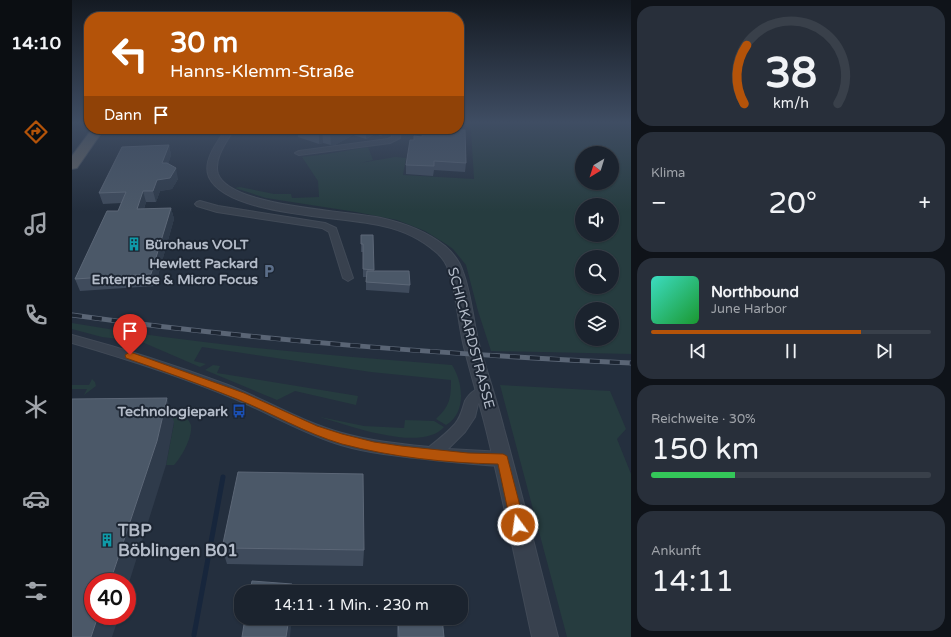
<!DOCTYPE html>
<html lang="de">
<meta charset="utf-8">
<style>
body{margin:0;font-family:"Varela Round",sans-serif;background:#282f3a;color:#f1f3f6;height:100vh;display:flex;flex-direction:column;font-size:15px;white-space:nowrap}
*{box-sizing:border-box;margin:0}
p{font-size:13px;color:#a0a4aa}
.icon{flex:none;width:22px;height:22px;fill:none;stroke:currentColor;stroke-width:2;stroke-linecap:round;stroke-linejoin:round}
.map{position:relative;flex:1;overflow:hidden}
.details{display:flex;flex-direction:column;gap:6px;padding:6px;background:#0f1319;width:320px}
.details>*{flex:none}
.guide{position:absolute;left:12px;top:12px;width:380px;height:122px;border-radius:16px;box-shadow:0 1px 3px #0004,0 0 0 1px #39404a;background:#b45309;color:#fff;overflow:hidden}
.needle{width:26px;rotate:218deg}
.tools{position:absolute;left:503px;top:146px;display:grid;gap:8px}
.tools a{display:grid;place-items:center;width:44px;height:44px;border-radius:50%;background:#1b232e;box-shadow:0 1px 3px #0004,0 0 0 1px #39404a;font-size:20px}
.speed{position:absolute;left:12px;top:573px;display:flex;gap:8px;font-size:20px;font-weight:700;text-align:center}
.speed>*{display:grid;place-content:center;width:52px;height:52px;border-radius:50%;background:#1b232e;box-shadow:0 1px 3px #0004,0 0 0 1px #39404a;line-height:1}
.speed .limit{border:6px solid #d22;background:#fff;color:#111}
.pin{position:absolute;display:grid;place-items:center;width:34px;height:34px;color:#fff;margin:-41px -17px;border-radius:50% 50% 50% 0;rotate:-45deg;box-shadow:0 0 4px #0007}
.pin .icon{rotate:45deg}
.me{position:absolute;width:44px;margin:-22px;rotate:346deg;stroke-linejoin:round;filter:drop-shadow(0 0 3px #0008)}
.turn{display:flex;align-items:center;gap:14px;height:84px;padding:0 20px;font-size:18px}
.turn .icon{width:52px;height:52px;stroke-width:2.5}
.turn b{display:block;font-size:28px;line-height:34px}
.then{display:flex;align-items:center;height:38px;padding:0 20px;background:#0003;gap:8px;font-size:15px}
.big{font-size:30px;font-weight:600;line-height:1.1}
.details .tile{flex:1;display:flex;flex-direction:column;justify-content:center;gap:6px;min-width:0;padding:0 14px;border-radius:16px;background:#282f3a}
.details .dial{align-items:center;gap:0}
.dial svg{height:104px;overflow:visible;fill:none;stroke:#39404a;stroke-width:7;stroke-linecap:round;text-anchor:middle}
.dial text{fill:#f1f3f6;stroke:none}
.song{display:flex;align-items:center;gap:12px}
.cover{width:48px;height:48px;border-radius:6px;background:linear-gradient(135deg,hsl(170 70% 55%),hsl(130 70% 35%))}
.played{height:4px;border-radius:2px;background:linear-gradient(90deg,#b45309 75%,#39404a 75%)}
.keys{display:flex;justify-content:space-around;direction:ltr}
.heat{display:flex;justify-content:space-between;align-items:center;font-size:22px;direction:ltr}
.charge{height:6px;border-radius:3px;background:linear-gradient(90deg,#34c759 30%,#39404a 0)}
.trip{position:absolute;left:162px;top:585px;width:234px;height:40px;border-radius:16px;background:#1b232e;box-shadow:0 1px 3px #0004,0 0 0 1px #39404a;font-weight:600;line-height:40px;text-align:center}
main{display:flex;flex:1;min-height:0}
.dock{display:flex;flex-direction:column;width:72px;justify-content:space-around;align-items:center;background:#0b0e12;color:#a0a4aa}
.dock .icon{width:28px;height:28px}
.dock .on{color:#b45309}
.dock b{font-size:18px;color:#f1f3f6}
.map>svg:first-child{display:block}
</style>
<main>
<nav class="dock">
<b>14:10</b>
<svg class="icon on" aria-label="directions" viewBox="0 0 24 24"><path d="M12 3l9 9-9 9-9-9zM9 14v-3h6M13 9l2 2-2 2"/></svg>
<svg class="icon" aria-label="music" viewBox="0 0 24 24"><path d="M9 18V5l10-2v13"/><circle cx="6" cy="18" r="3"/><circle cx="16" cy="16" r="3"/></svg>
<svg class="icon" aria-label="phone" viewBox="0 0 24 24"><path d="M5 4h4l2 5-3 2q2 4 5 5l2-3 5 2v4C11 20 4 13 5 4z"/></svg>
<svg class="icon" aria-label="climate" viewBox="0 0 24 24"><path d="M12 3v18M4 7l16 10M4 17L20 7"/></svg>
<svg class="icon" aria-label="car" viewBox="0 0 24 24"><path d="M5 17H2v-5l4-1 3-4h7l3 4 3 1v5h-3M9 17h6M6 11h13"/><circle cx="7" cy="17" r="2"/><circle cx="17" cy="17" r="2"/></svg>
<svg class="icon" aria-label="filters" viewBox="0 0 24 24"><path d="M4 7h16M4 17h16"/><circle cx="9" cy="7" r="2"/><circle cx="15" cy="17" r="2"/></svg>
</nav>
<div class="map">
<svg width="559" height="637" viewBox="0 0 559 637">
<rect width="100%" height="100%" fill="#242f3e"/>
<!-- green -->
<path fill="#263c3f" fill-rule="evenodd" d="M409,122H559V354L419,351L406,311L394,265L381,249L374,244L353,231L325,220L284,212L194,198L163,188L168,187L202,194H219L220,198L247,197L246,181L230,157L255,154L296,147L301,160L288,163L323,157L334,158L331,175L402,179L399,130L392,124ZM510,153H540V183H510ZM510,205H540V235H510ZM510,257H540V287H510ZM510,309H540V339H510Z
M0,323C126,345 252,355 380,365C391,382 395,413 374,425L364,419C378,406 379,398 379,380L299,372L130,347L122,361L134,364L128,367L70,342L30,337L0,329Z
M141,365L148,366L145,373L286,396L284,405L223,391L205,400L133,370Z
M20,379L23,382L24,386L12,395L15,389H0V385H17Z
M428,385L538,391L554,429L545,439L559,474V637H495Z
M94,411L109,412C113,416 117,420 119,425C121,436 110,457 102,465H94L102,423Z
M248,417L292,426L332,428L333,420L362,421L372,427C350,453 275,425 248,417Z"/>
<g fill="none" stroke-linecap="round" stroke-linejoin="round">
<!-- stream -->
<path stroke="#17263c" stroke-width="5" d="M122,635L151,477"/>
<!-- minor casing -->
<g stroke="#414a57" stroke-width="2">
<path id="minor" d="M321,129H329L328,138L318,143L227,155L223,153L227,151L316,139L320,137Z
M128,201L146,206L253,223L264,228L281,278L276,281L271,278L257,232L250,228L145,212L125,206L123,204L125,202Z
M0,335C53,349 105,366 156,385C194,400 230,422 270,433C298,441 328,444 357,447C366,440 375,433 383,424C389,417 390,410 393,401C397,393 409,384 418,386L420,390L406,404L403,417L393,432L376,449L431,452L437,454L439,459L437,464L431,466C405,465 379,462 353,459C325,456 296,453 269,445C232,434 199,414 163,399C110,377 55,359 0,343Z"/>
</g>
<!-- tertiary casing -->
<g stroke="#414a57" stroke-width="2">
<path id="tertiary" d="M154,129H162C155,141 141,159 146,174C158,207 276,211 309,218C332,223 354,231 373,246C381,253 388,262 391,272C400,296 401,323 408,348C416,375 425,401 432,429C451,498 468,568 486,637H460C445,568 431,498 414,429C407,401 399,375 392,347C386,323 385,296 377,272C375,264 370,257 364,252C349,239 330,230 311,226C271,216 155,216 137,177C130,161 146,141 154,129Z"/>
</g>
<!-- trunk casing -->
<g stroke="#434c59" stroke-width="2">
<path id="trunk" d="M20,129H32L5,168L0,169V156Z"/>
</g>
<!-- minor -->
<use href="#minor" fill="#38414e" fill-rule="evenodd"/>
<!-- tertiary -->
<use href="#tertiary" fill="#38414e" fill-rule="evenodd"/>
<!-- trunk -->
<use href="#trunk" fill="#656462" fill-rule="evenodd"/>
<!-- rail casing -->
<g stroke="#5a6575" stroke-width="5">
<path id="rail" d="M0,315C186,341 372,354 559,363"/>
</g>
<!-- rail -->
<use href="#rail" stroke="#1d2633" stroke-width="3.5" stroke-dasharray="10" stroke-linecap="butt"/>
</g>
<!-- wall -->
<path fill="#3f4b5c" d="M225,129H319L309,136L303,134L294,139L281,135L263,145H259L251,143L247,144L226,137Z
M372,129L388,130L394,163L393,172L362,170L361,176L334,174V165L350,137L372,131Z
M97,145L99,155L96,164L106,179L100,189L88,191L84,202H74L72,209L99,208L102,219L83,286L8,291L3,279L46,211L49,203L31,204L27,193Z
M289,235H301L302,271L338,285L337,293L294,290V277H291V252H289Z
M150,548L292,550L291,566L155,564Z
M325,618H370L372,637H325Z"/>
<!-- shaded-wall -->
<path fill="#2f3b4b" d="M269,129H281V135L263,145H259L258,132Z
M294,129H303V134L294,139Z
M309,129H319L309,136Z
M250,130L251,143L247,144V132Z
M97,145L99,155L93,174L90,163Z
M104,168L106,179L100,189L88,191L84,202L81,191L85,180Z
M71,191L74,202L68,220L65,209Z
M99,208L102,219L83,286L79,274Z
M95,398L102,422L94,465L55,589V582H38Z
M220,584L222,592H220Z
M26,616H47L40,637H19Z
M217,618H220L218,637H214Z"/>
<!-- building -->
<path fill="#4b5868" stroke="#5c6777" d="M387,127H388V130H393L394,163L362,161V166L334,165L338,140H342V136L350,137L351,130L372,131V129H387Z
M238,129H269L263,132H258L250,130L247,132Z
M97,145L90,163H95L104,168L98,178L85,180L81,191H71L65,209L99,208L79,274L3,279L35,211H46L54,192L27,193L50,147Z
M289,235H301L302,270L291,269V244H289Z
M295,271H337L338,285L294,282Z
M95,398L85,441L38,582H21V616H26L19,637H0V399Z
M166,472L291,474L292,550L150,548Z
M180,581L220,584V592H178Z
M325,586L367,587L368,592H325Z
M173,618H217L214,637H170Z
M326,618H370L372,637H327Z"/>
<!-- sky -->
<linearGradient id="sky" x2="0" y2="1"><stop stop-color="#141a22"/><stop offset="0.58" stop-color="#3f4d63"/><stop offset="1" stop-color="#3f4d63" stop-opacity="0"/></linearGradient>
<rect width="559" height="211" fill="url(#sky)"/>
<!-- route -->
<path fill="#b45309" stroke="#753606" d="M58,352L172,393L245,426L270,434L302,442L329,446L396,453L431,454L435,456L453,525L451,529L446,531L441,529L439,525L426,464C374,463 320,457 270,444C233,433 200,413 165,399C128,384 91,371 54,358L53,355Z"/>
<!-- icons -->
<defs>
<g id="building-bare" transform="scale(1.08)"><path d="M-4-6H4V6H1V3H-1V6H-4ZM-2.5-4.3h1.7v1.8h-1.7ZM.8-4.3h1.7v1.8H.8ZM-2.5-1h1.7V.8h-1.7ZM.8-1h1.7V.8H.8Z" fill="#0f9aa8" stroke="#1d2633" stroke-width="2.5" paint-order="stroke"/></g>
<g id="parking-bare" transform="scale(1.08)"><path d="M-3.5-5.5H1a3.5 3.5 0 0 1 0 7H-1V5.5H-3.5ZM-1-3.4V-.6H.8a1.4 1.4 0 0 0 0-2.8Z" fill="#5c6f8a" stroke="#1d2633" stroke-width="2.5" paint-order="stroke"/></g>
<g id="bus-bare" transform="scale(1.08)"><path d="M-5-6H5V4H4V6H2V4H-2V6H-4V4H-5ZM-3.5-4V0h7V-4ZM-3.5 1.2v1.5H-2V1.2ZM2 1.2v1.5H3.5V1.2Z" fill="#1a4fb4" stroke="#1d2633" stroke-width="2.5" paint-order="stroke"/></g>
</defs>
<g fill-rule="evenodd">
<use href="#building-bare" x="62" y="244"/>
<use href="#parking-bare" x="197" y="271"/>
<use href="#bus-bare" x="167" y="411"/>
<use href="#building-bare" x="35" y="540"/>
</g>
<g text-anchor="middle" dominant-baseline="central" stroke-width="4" stroke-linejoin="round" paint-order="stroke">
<!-- poi labels -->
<g font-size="14" font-weight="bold" fill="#b4bcc9" stroke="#1d2633" text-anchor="end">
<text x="73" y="244" text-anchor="start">Bürohaus VOLT</text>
<text x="186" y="263">Hewlett Packard<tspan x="186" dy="16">Enterprise &amp; Micro Focus</tspan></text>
<text x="156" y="411">Technologiepark</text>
</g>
<!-- street labels -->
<g font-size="14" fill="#b4bcc9" stroke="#1d2633">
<text transform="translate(399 338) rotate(75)">SCHICKARDSTRASSE</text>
</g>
<!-- near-poi labels -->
<g font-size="17" font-weight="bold" fill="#b4bcc9" stroke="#1d2633" text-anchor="start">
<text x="46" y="530">TBP<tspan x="46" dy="20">Böblingen B01</tspan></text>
</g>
</g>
</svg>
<div class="tools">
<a><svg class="needle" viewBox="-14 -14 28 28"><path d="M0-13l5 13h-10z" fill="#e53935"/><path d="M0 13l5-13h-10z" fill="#a0a4aa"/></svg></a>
<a><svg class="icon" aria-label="sound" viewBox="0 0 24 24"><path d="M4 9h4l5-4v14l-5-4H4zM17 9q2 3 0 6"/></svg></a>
<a><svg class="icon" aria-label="search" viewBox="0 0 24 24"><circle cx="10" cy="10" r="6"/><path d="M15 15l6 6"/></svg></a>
<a><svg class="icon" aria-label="layers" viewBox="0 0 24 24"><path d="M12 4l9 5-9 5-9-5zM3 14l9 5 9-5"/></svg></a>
</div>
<div class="speed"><div class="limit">40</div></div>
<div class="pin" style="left:58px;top:355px;background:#d93025"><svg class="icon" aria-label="arrive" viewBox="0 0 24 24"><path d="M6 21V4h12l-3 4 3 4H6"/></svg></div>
<svg class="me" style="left:446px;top:525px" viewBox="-20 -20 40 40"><circle r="17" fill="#b45309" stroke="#fff" stroke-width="3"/><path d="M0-11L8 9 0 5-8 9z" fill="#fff"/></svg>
<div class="trip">14:11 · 1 Min. · 230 m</div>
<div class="guide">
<div class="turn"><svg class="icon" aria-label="left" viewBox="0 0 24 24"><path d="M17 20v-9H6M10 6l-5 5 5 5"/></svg><div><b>30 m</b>Hanns-Klemm-Straße</div></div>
<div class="then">Dann<svg class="icon" aria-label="arrive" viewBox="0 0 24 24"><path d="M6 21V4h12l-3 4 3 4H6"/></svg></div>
</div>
</div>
<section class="details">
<div class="tile dial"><svg viewBox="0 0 100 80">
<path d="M14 69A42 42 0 1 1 86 69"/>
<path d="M14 69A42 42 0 0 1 16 24" stroke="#b45309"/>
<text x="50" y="56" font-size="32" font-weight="700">38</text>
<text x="50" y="72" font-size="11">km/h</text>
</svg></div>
<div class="tile"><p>Klima</p>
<div class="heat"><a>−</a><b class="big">20°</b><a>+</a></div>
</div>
<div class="tile">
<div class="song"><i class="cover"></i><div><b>Northbound</b><p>June Harbor</p></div></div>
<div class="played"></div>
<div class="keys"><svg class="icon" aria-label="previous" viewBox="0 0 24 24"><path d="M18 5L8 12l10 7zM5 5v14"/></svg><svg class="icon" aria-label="pause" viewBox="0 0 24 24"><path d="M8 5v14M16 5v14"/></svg><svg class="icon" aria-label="next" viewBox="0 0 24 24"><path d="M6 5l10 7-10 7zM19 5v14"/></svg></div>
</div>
<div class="tile"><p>Reichweite · 30%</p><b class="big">150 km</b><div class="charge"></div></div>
<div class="tile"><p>Ankunft</p><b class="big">14:11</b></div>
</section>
</main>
